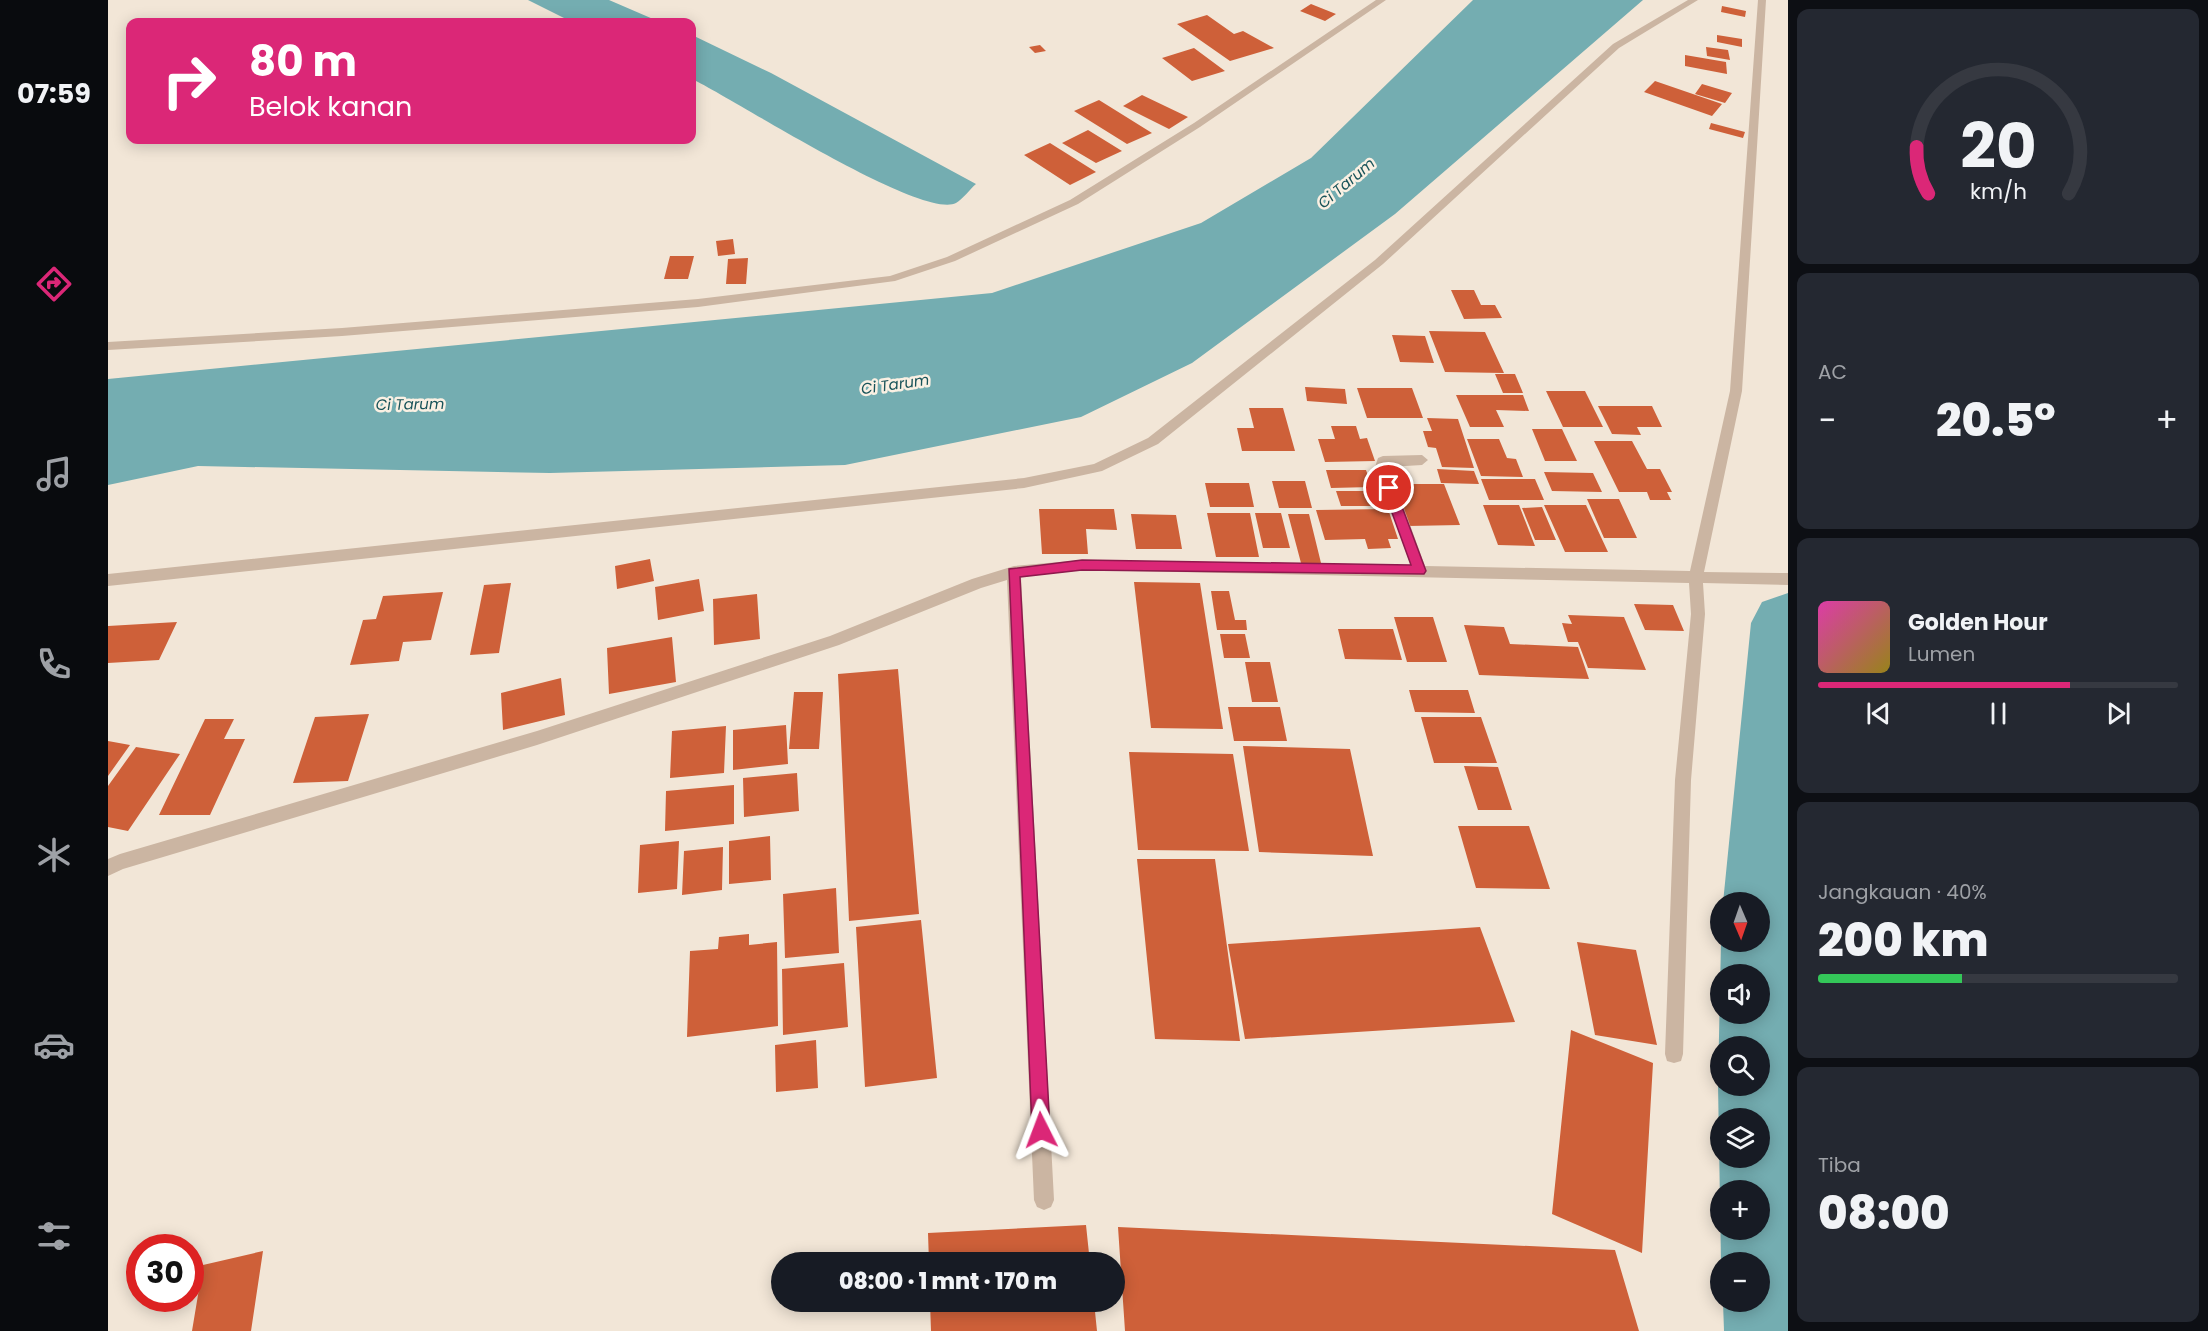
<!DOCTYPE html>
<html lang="id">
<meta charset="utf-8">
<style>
body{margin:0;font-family:Poppins,sans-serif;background:#242831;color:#f1f3f6;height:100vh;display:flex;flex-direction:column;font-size:22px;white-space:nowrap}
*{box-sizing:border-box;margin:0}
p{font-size:20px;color:#9ea1a6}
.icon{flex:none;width:33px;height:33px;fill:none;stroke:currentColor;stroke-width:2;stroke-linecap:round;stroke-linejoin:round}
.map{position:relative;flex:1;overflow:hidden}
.side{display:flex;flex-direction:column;gap:9px;padding:9px;background:#0d0f14;width:420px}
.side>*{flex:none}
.guide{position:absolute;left:18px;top:18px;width:570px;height:126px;border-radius:12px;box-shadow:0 3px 15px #0003;background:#db2777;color:#fff;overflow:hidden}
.needle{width:39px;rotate:178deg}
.tools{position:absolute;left:1602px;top:892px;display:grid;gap:12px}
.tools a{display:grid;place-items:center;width:60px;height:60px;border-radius:50%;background:#171b24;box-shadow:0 3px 15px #0003;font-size:30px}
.speed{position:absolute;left:18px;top:1234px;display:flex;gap:12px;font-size:30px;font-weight:700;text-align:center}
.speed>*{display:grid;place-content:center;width:78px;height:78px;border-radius:50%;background:#171b24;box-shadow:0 3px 15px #0003;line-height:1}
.speed .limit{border:9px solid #d22;background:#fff;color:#111}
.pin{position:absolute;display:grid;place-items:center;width:51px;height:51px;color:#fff;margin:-26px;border:3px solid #fff;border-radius:50%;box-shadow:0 2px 6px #0007}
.me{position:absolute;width:66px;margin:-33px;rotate:357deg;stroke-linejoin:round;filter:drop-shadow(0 0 4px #0008)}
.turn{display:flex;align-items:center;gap:21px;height:126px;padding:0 24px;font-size:27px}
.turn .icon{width:78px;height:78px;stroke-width:2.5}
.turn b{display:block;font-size:42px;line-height:51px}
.big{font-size:45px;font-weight:800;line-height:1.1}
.side .card{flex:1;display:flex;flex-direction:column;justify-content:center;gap:9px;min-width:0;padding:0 21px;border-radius:12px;background:#242831}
.side .dial{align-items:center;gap:0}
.dial svg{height:156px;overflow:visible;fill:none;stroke:#363941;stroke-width:7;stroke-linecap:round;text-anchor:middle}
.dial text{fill:#f1f3f6;stroke:none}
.song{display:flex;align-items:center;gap:18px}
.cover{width:72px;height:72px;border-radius:9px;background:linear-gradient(135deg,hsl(320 70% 55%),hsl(50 70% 35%))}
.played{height:6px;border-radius:3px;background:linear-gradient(90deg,#db2777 70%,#363941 70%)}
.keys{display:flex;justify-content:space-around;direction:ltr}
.heat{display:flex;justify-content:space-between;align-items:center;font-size:33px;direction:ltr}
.charge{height:9px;border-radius:4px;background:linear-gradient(90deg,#34c759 40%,#363941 0)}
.trip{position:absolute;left:663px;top:1252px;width:354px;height:60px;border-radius:30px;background:#171b24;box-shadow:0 3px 15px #0003;font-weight:800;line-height:60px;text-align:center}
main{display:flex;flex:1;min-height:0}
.menu{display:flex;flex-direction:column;width:108px;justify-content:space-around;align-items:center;background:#090b0e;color:#9ea1a6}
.menu .icon{width:42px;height:42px}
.menu .active{color:#db2777}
.menu b{font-size:27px;color:#f1f3f6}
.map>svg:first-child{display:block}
</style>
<main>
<nav class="menu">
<b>07:59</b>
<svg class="icon active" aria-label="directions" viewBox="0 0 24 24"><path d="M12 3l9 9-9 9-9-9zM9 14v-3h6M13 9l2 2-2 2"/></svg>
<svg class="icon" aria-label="music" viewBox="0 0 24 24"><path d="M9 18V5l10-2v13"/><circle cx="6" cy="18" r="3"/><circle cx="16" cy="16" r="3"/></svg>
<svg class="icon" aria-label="phone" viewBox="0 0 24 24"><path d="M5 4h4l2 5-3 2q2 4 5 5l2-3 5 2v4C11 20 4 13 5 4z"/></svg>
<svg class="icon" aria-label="climate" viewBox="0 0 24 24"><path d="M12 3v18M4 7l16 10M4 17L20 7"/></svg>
<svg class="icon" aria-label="car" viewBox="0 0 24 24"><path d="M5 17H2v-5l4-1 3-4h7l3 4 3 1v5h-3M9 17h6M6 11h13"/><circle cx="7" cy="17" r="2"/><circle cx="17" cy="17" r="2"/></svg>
<svg class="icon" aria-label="filters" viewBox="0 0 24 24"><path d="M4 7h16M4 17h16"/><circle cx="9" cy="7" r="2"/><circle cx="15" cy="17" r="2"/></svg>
</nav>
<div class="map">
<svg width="1680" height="1331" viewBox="0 0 1680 1331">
<rect width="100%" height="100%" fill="#f2e6d7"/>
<!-- water -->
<path fill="#74adb1" d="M420,0H501L552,22H464Z
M1365,0H1535L1287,214L1084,363L973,417L737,465L442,473L90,466L0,485V379L884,293L1093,223L1203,158Z
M584,35L663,73L868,184C862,189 855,199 848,203C813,220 626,99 584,79Z"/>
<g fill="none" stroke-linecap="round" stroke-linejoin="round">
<!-- river -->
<path fill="#74adb1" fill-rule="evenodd" d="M1680,593V1331H1616L1615,1302H1652V1263H1613L1610,1084L1613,942H1652V903H1615L1643,623L1654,602ZM1612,975H1652V1014H1612ZM1612,1047H1652V1086H1612ZM1612,1119H1652V1158H1612ZM1612,1191H1652V1230H1612Z"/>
</g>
<!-- building -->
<path fill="#ce6039" d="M1203,4L1228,14L1217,21L1192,11Z
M1614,6L1638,11L1637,17L1613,12Z
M1099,15L1126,34L1135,31L1166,48L1122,61L1069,24Z
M1609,35L1634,39V47L1609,42Z
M932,45L938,51L927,53L921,47Z
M1598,47L1620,50L1622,60L1599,56Z
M1086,48L1117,71L1084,81L1054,58Z
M1577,55L1618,62L1619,74L1577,66Z
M1547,81L1614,104L1604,116L1536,92Z
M1594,84L1624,93L1617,103L1587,94Z
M1034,95L1080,117L1061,129L1015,106Z
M991,100L1044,133L1019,144L966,111Z
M1603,123L1637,132L1635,138L1601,129Z
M980,130L1014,151L988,163L954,143Z
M942,143L988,172L962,185L916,155Z
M625,239L627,254L610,256L608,241Z
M562,256H586L580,279H556Z
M640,258L638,284H618L620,259Z
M1343,290H1366L1373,305H1387L1394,318L1356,319Z
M1321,331L1377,332L1396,373L1337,372Z
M1284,335L1317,336L1326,363L1292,362Z
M1387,374H1407L1415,393H1395Z
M1197,387L1237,389L1239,404L1199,401Z
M1249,388H1304L1315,418H1259Z
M1438,391H1477L1495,427H1455Z
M1348,395H1415L1421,411L1388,410L1396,427H1362Z
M1490,406H1544L1554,427H1529L1533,435L1504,434Z
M1141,408H1175L1187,451H1134L1129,428H1146Z
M1319,418L1350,419L1366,468L1334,467L1328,448L1320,447L1315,431H1324Z
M1223,426H1248L1252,439L1259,438L1267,461L1217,462L1210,439H1227Z
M1424,429H1454L1469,461H1437Z
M1359,439H1391L1399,458L1408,459L1415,477L1373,476Z
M1486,441H1524L1539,469H1552L1564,492H1559L1563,500H1542L1539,492H1511Z
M1329,469L1366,471L1371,484L1333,483Z
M1218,470H1258L1264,487L1223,488Z
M1436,472L1485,473L1494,492L1444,491Z
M1373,479H1427L1436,500H1381Z
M1164,481H1197L1204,508H1171Z
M1097,483H1141L1146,507H1102Z
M1285,484H1336L1352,525L1300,526Z
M1228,491H1260L1265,506H1233Z
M1479,499H1511L1529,538H1496Z
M1375,505H1411L1427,546L1390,545Z
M1436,505H1478L1500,552H1457Z
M1434,507L1448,540H1427L1414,508Z
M931,509H1006L1009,530L978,529L980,554H934Z
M1280,509L1290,539H1280L1283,548L1260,549L1257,539L1217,540L1208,510Z
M1099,513H1142L1151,557H1108Z
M1147,513H1173L1182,548H1155Z
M1023,514L1068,515L1074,549H1028Z
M1180,514H1201L1213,563H1193Z
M542,559L546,581L509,589L507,566Z
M591,579L596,611L550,620L547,587Z
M1026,582L1092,583L1115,729L1043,728Z
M403,583L391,653L362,655L376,585Z
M1103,591H1121L1127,620H1138L1139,630H1109Z
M335,592L323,640L295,642L291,661L242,665L255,620L268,619L275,596Z
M649,594L652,639L606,645L605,599Z
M1526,604L1565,605L1576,631L1537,630Z
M1460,615L1516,617L1538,670L1480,668L1470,642H1460L1454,623L1464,624Z
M1286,617H1325L1339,662H1299Z
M69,622L51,660L0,663V626Z
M1356,625L1396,627L1402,644L1470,647L1481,679L1371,675Z
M1230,629H1285L1294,660L1237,659Z
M1112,634H1137L1142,658H1116Z
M564,637L568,682L501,694L499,648Z
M1137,662H1162L1170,702H1144Z
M790,669L811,914L741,921L730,674Z
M453,678L457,715L395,730L393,693Z
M1301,690H1360L1367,713L1307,712Z
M686,692H715L711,749H681Z
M1120,707H1172L1179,741H1126Z
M261,714L240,781L185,783L207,717Z
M1313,717H1373L1389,763H1326Z
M97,719H126L116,739H137L102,815H51Z
M678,725L680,764L625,770V730Z
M618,726L616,773L562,778L564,731Z
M0,741L22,745L0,776Z
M1135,746L1242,749L1265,856L1151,852Z
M28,747L72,754L20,831L0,827V786Z
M1021,752L1125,754L1141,851L1030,850Z
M1356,766L1390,767L1404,810H1370Z
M689,773L691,811L636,817L635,778Z
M626,785V824L557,831L558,791Z
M1350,826H1421L1442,889L1368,888Z
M662,836L663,880L621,884V841Z
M571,841L569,889L530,893L532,845Z
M615,847L614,890L574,895L576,851Z
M1029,859H1107L1132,1041L1047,1039Z
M728,888L731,953L677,958L675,894Z
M813,920L829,1078L757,1087L748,927Z
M1372,927L1407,1022L1137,1039L1120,944Z
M641,934V945L669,942L670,1026L579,1037L582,951L610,949L611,937Z
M1469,942L1528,950L1549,1045L1487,1035Z
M736,963L740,1027L675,1035L674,969Z
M1463,1030L1545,1063L1534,1253L1444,1214Z
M708,1040L710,1088L668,1092L667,1045Z
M978,1225L982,1263H821L820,1233Z
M1010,1227L1507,1250L1531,1331H1017Z
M155,1251L143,1331H84L95,1265Z
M822,1302H986L989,1331H823Z"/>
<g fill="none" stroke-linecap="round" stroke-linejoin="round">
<!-- minor -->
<path fill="#cbb5a2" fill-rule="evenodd" d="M1268,0H1278L1092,127L970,204L847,261L787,281L590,307L234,336L0,350V342L234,328L590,299L782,276L839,257L962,200L1086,123Z
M1580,0H1590L1511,48L1275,264L1050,444L994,471L916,488L0,586V574L916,478L986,464L1040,438L1267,260L1505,44Z
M1650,0H1658L1634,391L1596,572L1680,573V585L1595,583L1597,614L1583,780L1575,1054L1573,1061L1566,1063L1559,1061L1557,1054L1567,780L1583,614L1581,583L974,570L913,577L946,1200L943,1207L936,1210L929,1207L926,1200L899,580L873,588L731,645L429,745L15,869L0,876V859L12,854L429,731L722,636L864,579L906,566L974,560L1303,566L1267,467L1270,458L1275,456L1314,455L1320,460L1314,465L1281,467L1317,566L1582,571L1622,391Z"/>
</g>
<!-- route -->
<path fill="#db2777" stroke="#8e194d" stroke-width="1.5" d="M1281,483L1287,488L1318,571L1316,574L974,570L912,577L942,1130L939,1136L933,1139L927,1136L924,1130L901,569L974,560L1303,565L1275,488Z"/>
<g text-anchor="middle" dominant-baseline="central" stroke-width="5" stroke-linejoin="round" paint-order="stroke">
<!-- far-water labels -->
<g font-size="15" font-style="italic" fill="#185359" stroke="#faf0e3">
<text transform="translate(1238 183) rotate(-40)">Ci Tarum</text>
<text transform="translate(787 384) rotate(-8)">Ci Tarum</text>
<text transform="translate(302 404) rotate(-1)">Ci Tarum</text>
</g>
</g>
</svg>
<div class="tools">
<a><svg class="needle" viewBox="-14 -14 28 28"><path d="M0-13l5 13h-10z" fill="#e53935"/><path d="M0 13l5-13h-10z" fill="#9ea1a6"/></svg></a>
<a><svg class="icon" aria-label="sound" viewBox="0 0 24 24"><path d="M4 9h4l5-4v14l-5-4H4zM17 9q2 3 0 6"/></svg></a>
<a><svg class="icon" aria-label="search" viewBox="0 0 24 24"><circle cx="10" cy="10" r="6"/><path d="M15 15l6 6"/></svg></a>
<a><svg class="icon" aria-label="layers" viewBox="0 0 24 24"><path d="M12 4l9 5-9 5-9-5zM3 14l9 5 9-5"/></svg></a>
<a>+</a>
<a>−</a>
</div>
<div class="speed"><div class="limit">30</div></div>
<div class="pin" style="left:1281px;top:488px;background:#d93025"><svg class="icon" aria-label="arrive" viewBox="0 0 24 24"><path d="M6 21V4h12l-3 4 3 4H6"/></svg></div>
<svg class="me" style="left:933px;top:1130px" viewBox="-20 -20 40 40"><path d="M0-17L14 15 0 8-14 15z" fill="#db2777" stroke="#fff" stroke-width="4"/></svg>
<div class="trip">08:00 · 1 mnt · 170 m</div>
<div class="guide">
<div class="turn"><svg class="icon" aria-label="right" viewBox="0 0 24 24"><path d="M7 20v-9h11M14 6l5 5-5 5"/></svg><div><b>80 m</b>Belok kanan</div></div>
</div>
</div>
<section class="side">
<div class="card dial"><svg viewBox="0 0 100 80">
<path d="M14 69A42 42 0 1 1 86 69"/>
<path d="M14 69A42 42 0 0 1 8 45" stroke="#db2777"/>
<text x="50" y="56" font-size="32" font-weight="700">20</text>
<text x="50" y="72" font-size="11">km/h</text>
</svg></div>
<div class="card"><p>AC</p>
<div class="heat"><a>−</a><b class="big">20.5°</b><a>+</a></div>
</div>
<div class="card">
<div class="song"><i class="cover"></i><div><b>Golden Hour</b><p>Lumen</p></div></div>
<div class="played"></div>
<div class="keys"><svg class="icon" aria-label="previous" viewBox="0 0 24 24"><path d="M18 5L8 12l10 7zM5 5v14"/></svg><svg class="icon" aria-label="pause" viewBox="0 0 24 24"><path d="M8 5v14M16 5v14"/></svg><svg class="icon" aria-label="next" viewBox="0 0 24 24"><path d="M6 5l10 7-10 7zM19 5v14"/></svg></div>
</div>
<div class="card"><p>Jangkauan · 40%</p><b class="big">200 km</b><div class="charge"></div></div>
<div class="card"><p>Tiba</p><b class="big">08:00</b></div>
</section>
</main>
